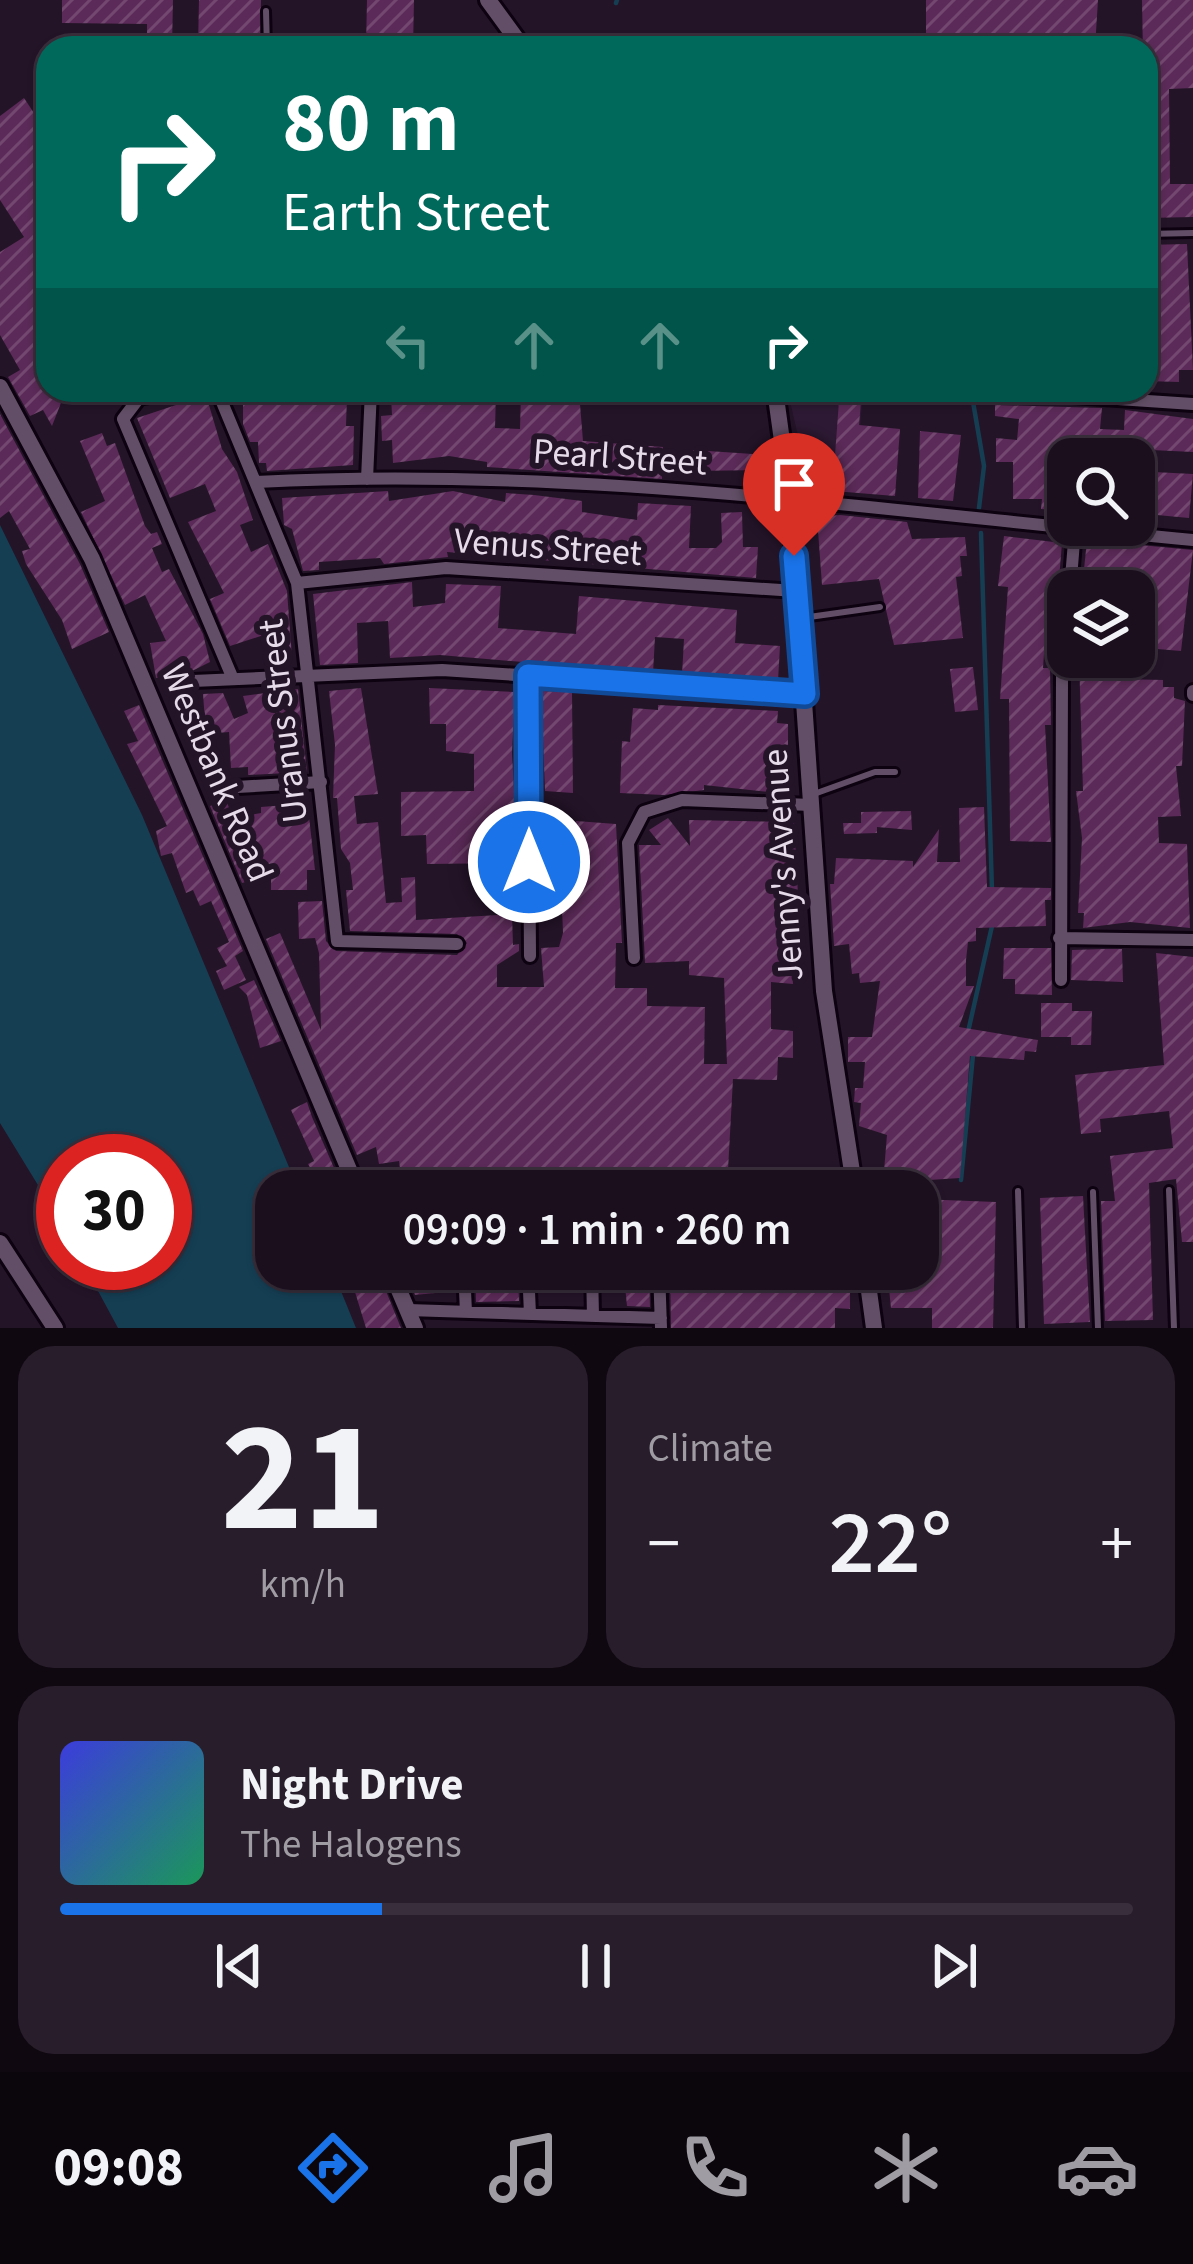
<!DOCTYPE html>
<meta charset="utf-8">
<style>
body{margin:0;font-family:"Source Sans 3",sans-serif;background:#281d2b;color:#f1f3f6;height:100vh;display:flex;flex-direction:column;font-size:45px;white-space:nowrap}
*{box-sizing:border-box;margin:0}
p{font-size:39px;color:#a09ca4}
.icon{flex:none;width:66px;height:66px;fill:none;stroke:currentColor;stroke-width:2;stroke-linecap:round;stroke-linejoin:round}
.map{position:relative;height:1328px;overflow:hidden}
.sheet{display:flex;flex-direction:column;gap:18px;padding:18px;background:#0f0810;flex:1}
.sheet>*{flex:none}
.hud{position:absolute;left:36px;top:36px;width:1122px;height:366px;border-radius:36px;box-shadow:0 3px 9px #0004,0 0 0 3px #392f3c;background:#00695c;color:#fff;overflow:hidden}
.controls{position:absolute;left:1047px;top:438px;display:grid;gap:24px}
.controls a{display:grid;place-items:center;width:108px;height:108px;border-radius:24px;background:#1b0f1e;box-shadow:0 3px 9px #0004,0 0 0 3px #392f3c;font-size:60px}
.speed{position:absolute;left:36px;top:1134px;display:flex;gap:24px;font-size:60px;font-weight:700;text-align:center}
.speed>*{display:grid;place-content:center;width:156px;height:156px;border-radius:50%;background:#1b0f1e;box-shadow:0 3px 9px #0004,0 0 0 3px #392f3c;line-height:1}
.speed .limit{border:18px solid #d22;background:#fff;color:#111}
.pin{position:absolute;display:grid;place-items:center;width:102px;height:102px;color:#fff;margin:-123px -51px;border-radius:50% 50% 50% 0;rotate:-45deg;box-shadow:0 0 12px #0007}
.pin .icon{rotate:45deg}
.me{position:absolute;width:132px;margin:-66px;rotate:0deg;stroke-linejoin:round;filter:drop-shadow(0 0 9px #0008)}
.turn{display:flex;align-items:center;gap:42px;height:252px;padding:0 48px;font-size:54px}
.turn .icon{width:156px;height:156px;stroke-width:2.5}
.turn b{display:block;font-size:84px;line-height:102px}
.lanes{display:flex;align-items:center;height:114px;padding:0 48px;background:#0003;justify-content:center;gap:60px;direction:ltr}
.lanes .off{opacity:.35}
.big{font-size:90px;font-weight:600;line-height:1.1}
.sheet .tile{flex:1;display:flex;flex-direction:column;justify-content:center;gap:18px;min-width:0;padding:0 42px;border-radius:36px;background:#281d2b}
.sheet .dial{align-items:center;gap:0}
.dial b{font-size:156px;line-height:1}
.song{display:flex;align-items:center;gap:36px}
.cover{width:144px;height:144px;border-radius:18px;background:linear-gradient(135deg,hsl(240 70% 55%),hsl(150 70% 35%))}
.played{height:12px;border-radius:6px;background:linear-gradient(90deg,#1a73e8 30%,#392f3c 30%)}
.keys{display:flex;justify-content:space-around;direction:ltr}
.heat{display:flex;justify-content:space-between;align-items:center;font-size:66px;direction:ltr}
.sheet .tiles{flex:1;display:grid;gap:18px;grid-template-columns:1fr 1fr}
.tile:last-child{grid-column:span 2}
.trip{position:absolute;left:255px;top:1170px;width:684px;height:120px;border-radius:36px;background:#1b0f1e;box-shadow:0 3px 9px #0004,0 0 0 3px #392f3c;font-weight:600;line-height:120px;text-align:center}
.menu{display:flex;height:192px;justify-content:space-around;align-items:center;background:#0b060c;color:#a09ca4}
.menu .icon{width:84px;height:84px}
.menu .active{color:#1a73e8}
.menu b{font-size:54px;color:#f1f3f6}
.map>svg:first-child{display:block}
</style>
<div class="map">
<svg width="1193" height="1328" viewBox="0 0 1193 1328">
<defs>
<pattern id="building-hatch" width="6" height="6" patternUnits="userSpaceOnUse" patternTransform="scale(3)"><rect width="6" height="6" fill="#5b2a58"/><path d="M-1 1l2-2M0 6l6-6M5 7l2-2" fill="none" stroke="#734870"/></pattern>
</defs>
<rect width="100%" height="100%" fill="#241428"/>
<!-- built -->
<path fill="#2d1933" d="M840,390H863L858,455L801,449L789,397L838,401Z"/>
<!-- water -->
<path fill="#153e53" d="M0,525L142,815L299,1191H276V1269H332L356,1328H118L83,1263H165V1161H63V1226L0,1123Z"/>
<g fill="none" stroke-linecap="round" stroke-linejoin="round">
<!-- stream -->
<path stroke="#153e53" stroke-width="4.5" d="M616,3L617,0
M971,390L984,466L979,508
M981,533L992,891
M968,1032L992,926
M961,1180L973,1055"/>
</g>
<!-- building -->
<path fill="url(#building-hatch)" d="M62,0H173L172,48H147V24L62,23Z
M199,0H261L260,48H198Z
M367,0H414L413,48H366Z
M926,0H1098L1095,48H926Z
M1142,0H1193V88L1169,89L1170,184H1193V217L1146,218Z
M24,98L48,134V390H66L52,426L43,410L30,416L8,377L20,370L0,335V252L24,237L0,200V116Z
M1187,244L1193,370H1179V382L1146,381V245Z
M443,390L496,393L495,428L520,429L521,393L579,392L583,441L663,447L662,479L487,467V462L449,456L393,463L392,440L382,441L381,416L392,415L391,396Z
M813,390H862L859,425L900,429L895,496L809,489L810,480L800,479V451L835,455L839,401L813,399Z
M243,391L347,397L346,426H354L353,465L267,471L266,463H259L258,442H250L243,424Z
M206,395L222,449L237,472L253,520L240,525L251,552L268,544L287,591L292,657L276,659L273,632L230,646L210,599L224,593L188,522L216,511L205,484L170,498L137,418Z
M995,405L1102,408L1100,429L1124,430L1125,410L1193,419V452L1110,448V459H1068L1067,511L1041,509L1042,499H1013V462H996V438L1017,440L1019,419L995,416Z
M0,414L80,564L109,632L72,649L62,620L26,564L22,551L30,549L9,511L0,518Z
M920,431L961,435L953,501L918,498Z
M102,433L107,446L115,443L145,526L151,534L157,532L162,544L152,548L162,572L169,569L203,634L210,662L184,675V686L191,691L173,693L171,676L156,678L150,643L166,641L145,595L125,605L81,512L105,501L80,441Z
M693,450L769,455L768,470L692,471Z
M1134,471L1193,474L1189,518L1157,515V526L1134,524Z
M388,491L389,501L453,491L505,502L506,493L534,495L582,501V512L637,520L638,503L691,506L689,548H716L722,542L721,513L742,512L743,547H758L756,578L447,552L448,557L384,564L380,558L319,562V570L303,571L292,529L284,525L282,498Z
M840,515L907,522L912,539L965,537L967,556H960L962,576L956,577L963,638L894,645L879,579L822,585L817,517Z
M1004,536L1062,543L1054,639H1045L1043,668H1050L1051,725H1045L1051,842L1010,841L1009,699H1000L1008,587L998,586Z
M1087,540L1193,550L1181,651L1134,647V591L1082,589Z
M412,582L413,607L445,603L446,584L501,586L498,628L576,634L579,596L737,610L735,643L780,646L778,681L682,675L684,639L655,637L653,673L440,655L390,658L388,621L357,623L358,663L320,665L313,594Z
M1079,657H1121L1120,679L1163,680V687H1174V698L1185,701L1182,766H1176L1181,816L1158,817L1159,843L1187,844L1190,928L1130,922L1083,928L1084,913H1078L1082,838L1076,791H1083Z
M973,667L978,710L955,712L950,669Z
M361,688L378,794L354,796L357,824L378,822L386,903L402,902L401,878L415,877L416,920L512,914L513,945L519,944V951L497,965V987H544L541,948L559,947L563,933L562,908L543,907L544,859H573L576,821L616,824L622,943H616L615,988H647V1006L705,1007L704,1064H727L724,978L689,975V961L645,963L639,845H661L649,830L668,818L690,846L689,820L794,822L802,967H792L793,984L771,982V1029L793,1031V1058L778,1057L777,1080L733,1079L728,1170L807,1173V1189L664,1191L655,1179L644,1185H598L588,1179L580,1184H556V1191H535L525,1176L514,1184H470L459,1174L450,1179L449,1191H403L399,1161L379,1164L376,1147L357,1155L266,939L280,933L321,1030L319,953L315,938L299,939L298,902L322,901L326,941L336,951L457,955L467,943L457,934L350,931L346,890H353L350,863L341,849L337,798H333L335,745L329,691Z
M429,688L515,692L512,753L518,863L427,864L426,835L401,836V792L474,791V754L446,751V724H430Z
M298,689L307,772L248,775V767L231,768L229,732L206,734L203,694L223,693L234,719L248,713L243,696Z
M541,691L572,692L573,793L545,791Z
M139,705L243,951L235,956L246,980L224,990L216,971L227,966L217,948L229,942L211,901L200,906L193,890L186,893L172,853L161,856L156,831L167,826L127,744L138,741L124,711Z
M658,705L778,711L777,723L788,724V794L704,785V790L664,795L620,793L622,741L630,742L633,708L658,710Z
M286,799H307L315,870H307V890H271V875L242,883L210,806L226,800L233,818L261,813V807L286,805Z
M984,807L987,887L1051,888V900H1045L1046,926L976,928V941L968,942L966,960V986H974L959,1027L1038,1040L1036,1052L1025,1051L1024,1060L970,1056L960,1178L883,1183L887,1135L859,1126L861,1103L854,1102L855,1088H863L865,1062H848V1037H872L880,981L860,983L859,973L852,974L849,944L834,946L830,884H834L836,858L913,861V867L939,829L937,862H960L959,808Z
M911,811L912,830L877,827V833L844,834L843,823H861V812Z
M1004,948H1051L1052,995L1015,994V979H1003Z
M1103,949H1122L1123,982L1071,980L1072,950Z
M1156,953L1193,957V1242H1182L1176,1179L1149,1183L1153,1320L1105,1321L1101,1201H1115L1110,1156L1173,1148L1169,1111L1100,1119L1101,1132L1081,1134L1075,1075L1164,1065Z
M254,980L281,1041L260,1048L247,995L239,987Z
M1041,1003H1072V1011H1092L1091,1045H1071V1037H1041Z
M307,1102L312,1117L344,1191H323L308,1164L314,1161L291,1110Z
M1083,1196L1090,1322L1044,1324L1040,1198Z
M918,1199L996,1202L993,1328H932V1308H891L887,1269H918Z
M358,1269H377L401,1328H366L355,1292L366,1287Z
M404,1269H454L455,1291L415,1295Z
M475,1269L518,1273L519,1301L476,1302Z
M611,1269H649L650,1307L627,1306L625,1286L603,1288V1270Z
M670,1269H850V1309L835,1308V1328H671Z"/>
<g fill="none" stroke-linecap="round" stroke-linejoin="round">
<!-- lane casing -->
<g stroke="#0d0210" stroke-width="12">
<path id="lane" d="M266,11L267,48
M1146,234L1193,233
M802,618L880,607
M814,794L875,772H895
M1169,1190L1174,1328
M1018,1191L1022,1328
M1093,1192L1098,1328"/>
</g>
<!-- street casing -->
<g stroke="#0d0210" stroke-width="18">
<path id="street" d="M181,390L139,398L123,419L233,679
M217,390L297,583L337,941L457,944
M999,391L1193,404
M367,479L371,390
M256,482C570,465 882,511 1193,540
M297,583L446,568L796,591
M1070,591L1075,529
M528,675L530,956
M193,681L442,670L804,694
M1193,691V695
M237,787L321,782
M1059,938L1193,940
M634,958L628,843L644,812L682,800L811,805
M1061,980L1062,676L1068,608
M459,1184L460,1191
M524,1186V1191
M589,1189V1191
M654,1189V1191
M464,1269L466,1312
M528,1269L530,1314
M592,1269L593,1316
M659,1269L661,1328
M408,1310L661,1318"/>
</g>
<!-- secondary casing -->
<g stroke="#0d0210" stroke-width="22">
<path id="secondary" d="M488,0L523,48
M0,387L92,559L358,1191
M775,390L790,499L824,991L855,1191
M0,1243L55,1328
M390,1269L415,1328
M866,1269L874,1328"/>
</g>
<!-- lane -->
<use href="#lane" stroke="#624f67" stroke-width="6"/>
<!-- street -->
<use href="#street" stroke="#624f67" stroke-width="12"/>
<!-- secondary -->
<use href="#secondary" stroke="#624f67" stroke-width="16"/>
</g>
<g fill="none" stroke-linecap="round" stroke-linejoin="round">
<!-- route casing -->
<g stroke="#114b97" stroke-width="30">
<path id="route" d="M529,862L528,675L805,694L794,556"/>
</g>
<!-- route -->
<use href="#route" stroke="#1a73e8" stroke-width="21"/>
</g>
<g text-anchor="middle" dominant-baseline="central" stroke-width="12" stroke-linejoin="round" paint-order="stroke">
<!-- street labels -->
<g font-size="36" fill="#e6dbe9" stroke="#241428">
<text transform="translate(620 457) rotate(4)">Pearl Street</text>
<text transform="translate(548 547) rotate(4)">Venus Street</text>
<text transform="translate(283 721) rotate(-97)">Uranus Street</text>
<text transform="translate(217 773) rotate(67)">Westbank Road</text>
<text transform="translate(783 865) rotate(-94)">Jenny's Avenue</text>
</g>
</g>
</svg>
<div class="controls">
<a><svg class="icon" aria-label="search" viewBox="0 0 24 24"><circle cx="10" cy="10" r="6"/><path d="M15 15l6 6"/></svg></a>
<a><svg class="icon" aria-label="layers" viewBox="0 0 24 24"><path d="M12 4l9 5-9 5-9-5zM3 14l9 5 9-5"/></svg></a>
</div>
<div class="speed"><div class="limit">30</div></div>
<div class="pin" style="left:794px;top:556px;background:#d93025"><svg class="icon" aria-label="arrive" viewBox="0 0 24 24"><path d="M6 21V4h12l-3 4 3 4H6"/></svg></div>
<svg class="me" style="left:529px;top:862px" viewBox="-20 -20 40 40"><circle r="17" fill="#1a73e8" stroke="#fff" stroke-width="3"/><path d="M0-11L8 9 0 5-8 9z" fill="#fff"/></svg>
<div class="trip">09:09 · 1 min · 260 m</div>
<div class="hud">
<div class="turn"><svg class="icon" aria-label="right" viewBox="0 0 24 24"><path d="M7 20v-9h11M14 6l5 5-5 5"/></svg><div><b>80 m</b>Earth Street</div></div>
<div class="lanes"><svg class="icon off" aria-label="left" viewBox="0 0 24 24"><path d="M17 20v-9H6M10 6l-5 5 5 5"/></svg><svg class="icon off" aria-label="ahead" viewBox="0 0 24 24"><path d="M12 20V5M6 11l6-6 6 6"/></svg><svg class="icon off" aria-label="ahead" viewBox="0 0 24 24"><path d="M12 20V5M6 11l6-6 6 6"/></svg><svg class="icon" aria-label="right" viewBox="0 0 24 24"><path d="M7 20v-9h11M14 6l5 5-5 5"/></svg></div>
</div>
</div>
<section class="sheet">
<div class="tiles">
<div class="tile dial"><b>21</b><p>km/h</p></div>
<div class="tile"><p>Climate</p>
<div class="heat"><a>−</a><b class="big">22°</b><a>+</a></div>
</div>
<div class="tile">
<div class="song"><i class="cover"></i><div><b>Night Drive</b><p>The Halogens</p></div></div>
<div class="played"></div>
<div class="keys"><svg class="icon" aria-label="previous" viewBox="0 0 24 24"><path d="M18 5L8 12l10 7zM5 5v14"/></svg><svg class="icon" aria-label="pause" viewBox="0 0 24 24"><path d="M8 5v14M16 5v14"/></svg><svg class="icon" aria-label="next" viewBox="0 0 24 24"><path d="M6 5l10 7-10 7zM19 5v14"/></svg></div>
</div>
</div>
</section>
<nav class="menu">
<b>09:08</b>
<svg class="icon active" aria-label="directions" viewBox="0 0 24 24"><path d="M12 3l9 9-9 9-9-9zM9 14v-3h6M13 9l2 2-2 2"/></svg>
<svg class="icon" aria-label="music" viewBox="0 0 24 24"><path d="M9 18V5l10-2v13"/><circle cx="6" cy="18" r="3"/><circle cx="16" cy="16" r="3"/></svg>
<svg class="icon" aria-label="phone" viewBox="0 0 24 24"><path d="M5 4h4l2 5-3 2q2 4 5 5l2-3 5 2v4C11 20 4 13 5 4z"/></svg>
<svg class="icon" aria-label="climate" viewBox="0 0 24 24"><path d="M12 3v18M4 7l16 10M4 17L20 7"/></svg>
<svg class="icon" aria-label="car" viewBox="0 0 24 24"><path d="M5 17H2v-5l4-1 3-4h7l3 4 3 1v5h-3M9 17h6M6 11h13"/><circle cx="7" cy="17" r="2"/><circle cx="17" cy="17" r="2"/></svg>
</nav>
